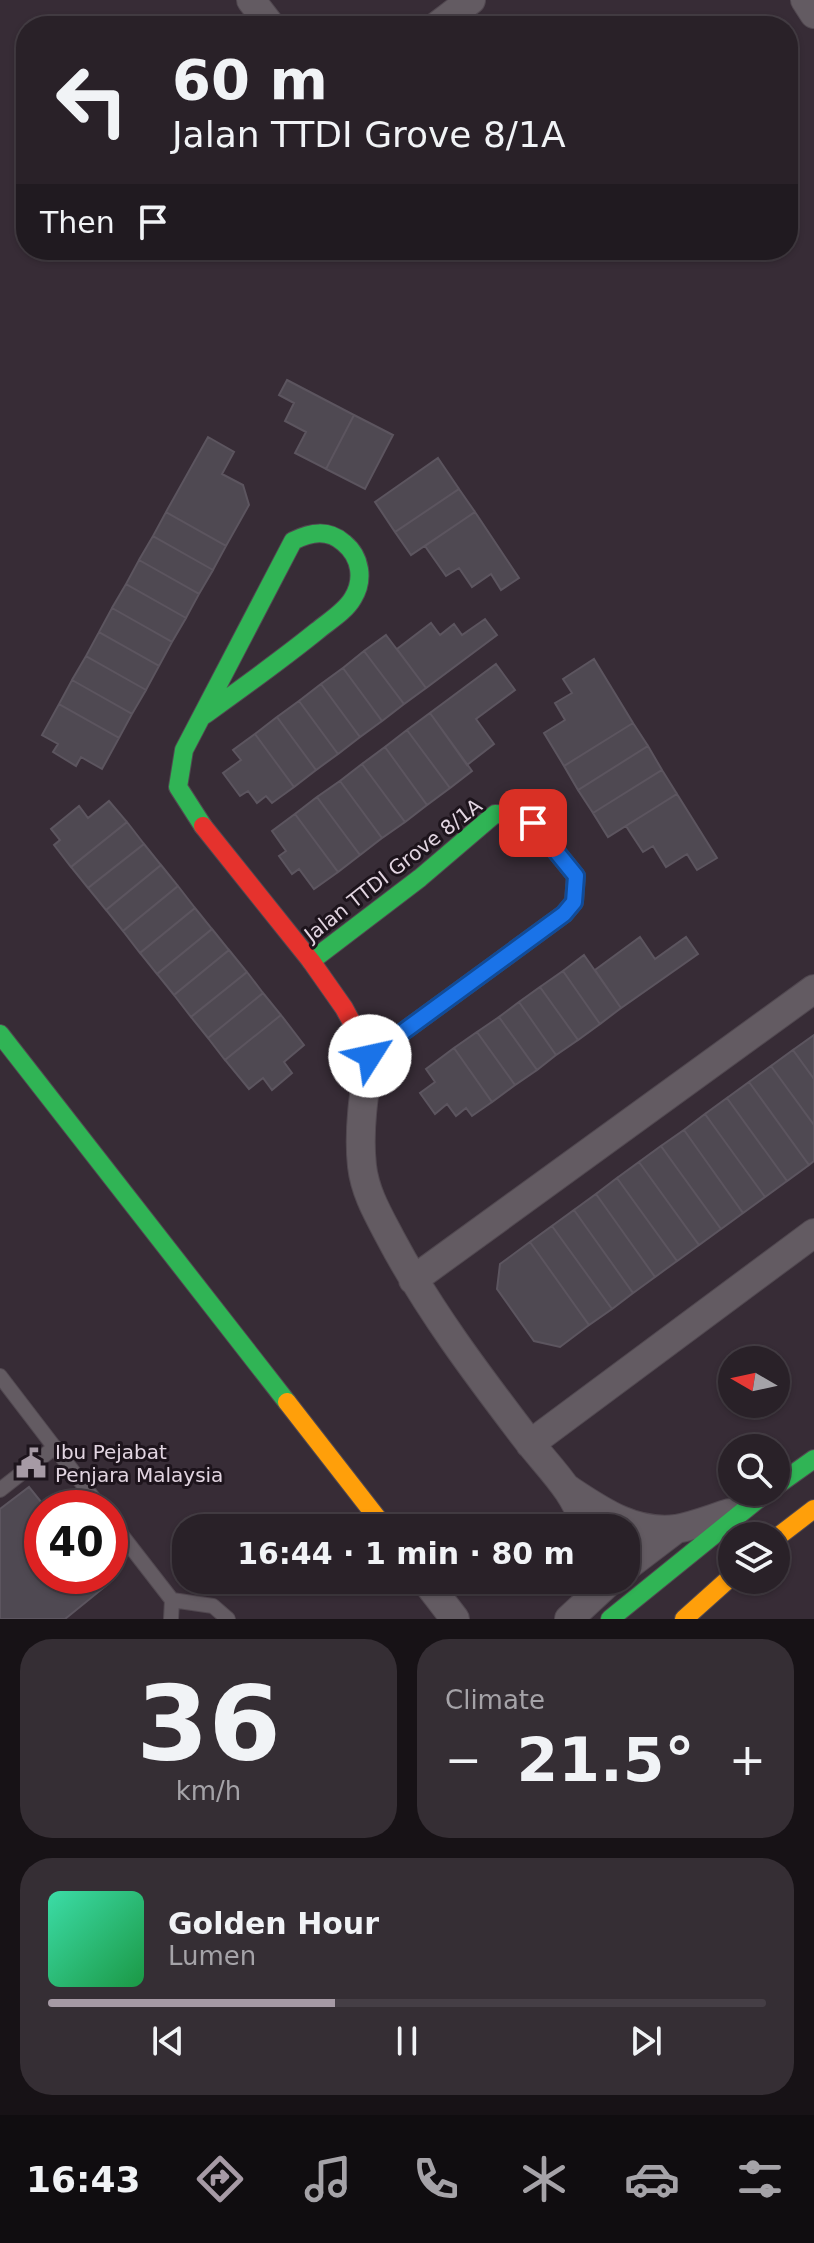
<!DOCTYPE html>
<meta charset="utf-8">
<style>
body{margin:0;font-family:"DejaVu Sans",sans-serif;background:#352e34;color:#f1f3f6;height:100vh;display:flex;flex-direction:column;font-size:30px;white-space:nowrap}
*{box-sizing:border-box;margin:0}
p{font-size:26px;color:#a5a3a8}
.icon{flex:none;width:44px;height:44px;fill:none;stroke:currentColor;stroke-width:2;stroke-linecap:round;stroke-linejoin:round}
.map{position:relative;height:1619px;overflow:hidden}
.side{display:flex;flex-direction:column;gap:20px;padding:20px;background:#171216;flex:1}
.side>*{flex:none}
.banner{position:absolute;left:16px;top:16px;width:782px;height:244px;border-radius:32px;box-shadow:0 2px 6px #0004,0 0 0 2px #453e45;background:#292128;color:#f1f3f6;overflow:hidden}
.needle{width:52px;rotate:279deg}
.controls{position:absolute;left:718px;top:1346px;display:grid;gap:16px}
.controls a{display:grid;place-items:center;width:72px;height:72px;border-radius:50%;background:#292128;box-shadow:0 2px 6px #0004,0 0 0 2px #453e45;font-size:40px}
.speed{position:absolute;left:24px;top:1490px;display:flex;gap:16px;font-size:40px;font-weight:700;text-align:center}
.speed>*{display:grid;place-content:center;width:104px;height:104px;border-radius:50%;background:#292128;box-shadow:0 2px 6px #0004,0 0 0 2px #453e45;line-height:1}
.speed .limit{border:12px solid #d22;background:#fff;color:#111}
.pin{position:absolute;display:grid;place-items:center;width:68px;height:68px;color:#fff;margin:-34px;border-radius:16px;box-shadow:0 4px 12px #0006}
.me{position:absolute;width:88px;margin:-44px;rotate:55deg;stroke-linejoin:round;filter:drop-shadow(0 0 6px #0008)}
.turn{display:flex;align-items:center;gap:28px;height:168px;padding:0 24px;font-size:36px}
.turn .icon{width:104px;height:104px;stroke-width:2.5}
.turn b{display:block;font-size:56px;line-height:68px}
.then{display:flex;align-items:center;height:76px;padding:0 24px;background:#0003;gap:16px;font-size:30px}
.big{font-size:60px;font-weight:600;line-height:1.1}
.side .widget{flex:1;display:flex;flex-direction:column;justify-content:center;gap:12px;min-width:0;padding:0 28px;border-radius:32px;background:#352e34}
.side .dial{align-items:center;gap:0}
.dial b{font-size:104px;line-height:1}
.song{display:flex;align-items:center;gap:24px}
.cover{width:96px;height:96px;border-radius:12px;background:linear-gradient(135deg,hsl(160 70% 55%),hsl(140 70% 35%))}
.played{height:8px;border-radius:4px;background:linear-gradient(90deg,#a69aa5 40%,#453e45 40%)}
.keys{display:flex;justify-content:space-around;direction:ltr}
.heat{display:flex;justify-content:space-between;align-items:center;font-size:44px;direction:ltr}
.side .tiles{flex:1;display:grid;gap:20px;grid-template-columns:1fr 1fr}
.widget:last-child{grid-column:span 2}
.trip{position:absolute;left:172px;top:1514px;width:468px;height:80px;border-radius:32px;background:#292128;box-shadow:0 2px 6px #0004,0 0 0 2px #453e45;font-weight:600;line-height:80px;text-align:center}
.menu{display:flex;height:128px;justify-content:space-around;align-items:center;background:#100d10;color:#a5a3a8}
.menu .icon{width:56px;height:56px}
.menu .on{color:#a69aa5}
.menu b{font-size:36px;color:#f1f3f6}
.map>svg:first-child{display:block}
</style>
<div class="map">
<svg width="814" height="1619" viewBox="0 0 814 1619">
<rect width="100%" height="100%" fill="#372c36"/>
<!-- building -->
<path fill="#4f4952" stroke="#5c555f" stroke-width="2" d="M287,380L354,415L326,469L295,453L306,432L285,421L294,403L279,395Z
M354,415L393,435L365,489L326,469Z
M208,437L234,452L222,474L243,485L249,505L226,546L166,512Z
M438,458L459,489L395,532L375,502Z
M459,489L475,512L411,555L395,532Z
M166,512L226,546L213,570L153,536Z
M475,512L519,578L501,590L491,574L472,587L459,568L446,576L425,546Z
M153,536L213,570L199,594L139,560Z
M139,560L199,594L186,618L126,584Z
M126,584L186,618L172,642L112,608Z
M112,608L172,642L159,666L99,632Z
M485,619L497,635L426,688L397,649L431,623L440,635L454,624L462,635Z
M99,632L159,666L146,690L86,656Z
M386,635L426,688L404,704L364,651Z
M364,651L404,704L382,721L343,668Z
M86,656L146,690L132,714L72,680Z
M594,659L633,723L564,766L544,733L565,720L555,703L572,693L563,679Z
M496,664L515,690L476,719L494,744L467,765L430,713Z
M343,668L382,721L360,737L321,684Z
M72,680L132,714L119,738L59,704Z
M321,684L360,737L338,754L299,701Z
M299,701L338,754L316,770L277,717Z
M59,704L119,738L102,769L81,757L76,766L53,752L58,744L42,735Z
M430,713L472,771L450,788L407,730Z
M277,717L316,770L294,787L255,734Z
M633,723L648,746L578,790L564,766Z
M407,730L450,788L427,805L385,747Z
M255,734L294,787L272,803L266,796L257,803L248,791L240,796L223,773L241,760L233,750Z
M648,746L662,770L593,813L578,790Z
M385,747L427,805L405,822L362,764Z
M362,764L405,822L382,838L340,781Z
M662,770L677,794L608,837L593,813Z
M340,781L382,838L360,855L317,797Z
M677,794L717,858L697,870L687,854L666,867L653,846L643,852L626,826Z
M317,797L360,855L338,872L295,814Z
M109,801L127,822L71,867L54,845L60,840L51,829L79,806L88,818Z
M295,814L338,872L314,889L299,869L292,874L279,856L286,851L272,831Z
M127,822L144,844L88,888L71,867Z
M144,844L161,865L106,910L88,888Z
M161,865L178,886L123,931L106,910Z
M178,886L195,908L140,953L123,931Z
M195,908L212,929L157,974L140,953Z
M212,929L229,950L174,995L157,974Z
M640,937L655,959L686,937L698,954L621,1008L595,970Z
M229,950L247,972L191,1017L174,995Z
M584,955L621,1008L600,1024L563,971Z
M563,971L600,1024L578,1040L540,987Z
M247,972L263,993L208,1038L191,1017Z
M540,987L578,1040L556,1055L519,1002Z
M263,993L281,1015L225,1060L208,1038Z
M519,1002L556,1055L537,1070L499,1017Z
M281,1015L304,1045L284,1062L292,1073L272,1090L263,1078L249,1089L225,1060Z
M499,1017L537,1070L515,1085L477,1032Z
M477,1032L515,1085L492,1102L454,1048Z
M814,1035V1079L793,1050Z
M454,1048L492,1102L472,1116L466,1108L456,1116L447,1104L435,1114L420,1093L435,1082L426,1069Z
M793,1050L814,1079V1125L771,1066Z
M771,1066L814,1125V1161L809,1165L749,1082Z
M749,1082L809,1165L787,1181L727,1098Z
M727,1098L787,1181L765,1197L705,1114Z
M705,1114L765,1197L743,1213L684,1130Z
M684,1130L743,1213L721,1229L661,1146Z
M661,1146L721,1229L699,1245L639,1162Z
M639,1162L699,1245L677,1261L617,1178Z
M617,1178L677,1261L655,1277L596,1194Z
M596,1194L655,1277L633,1293L574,1210Z
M574,1210L633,1293L612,1309L552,1226Z
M552,1226L612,1309L589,1325L530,1242Z
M530,1242L589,1325L560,1347L534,1341L497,1289L500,1264Z
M29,1487L46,1508H42V1576H99L107,1585L65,1619H0V1509Z"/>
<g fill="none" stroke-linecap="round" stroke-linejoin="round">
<!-- lane casing -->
<g stroke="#514850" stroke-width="16">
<path id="lane" d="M0,1376L101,1508
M0,1490L55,1447
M110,1520L172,1600L171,1619
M172,1600L213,1606L228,1619"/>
</g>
<!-- street casing -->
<g stroke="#514850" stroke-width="30">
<path id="street" d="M251,0L271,26
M805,0L814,14
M437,26L471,0
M370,1056C364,1092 358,1130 362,1166C365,1193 379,1216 391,1239C428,1309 477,1374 525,1437C546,1465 577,1492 585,1528
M413,1280L814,989
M530,1444L814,1233
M568,1489C601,1511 634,1534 676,1529C694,1526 713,1518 730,1513
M626,1567L676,1529
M425,1580L455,1619
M569,1619L611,1580"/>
</g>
<!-- fast casing -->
<g stroke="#514850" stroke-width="20">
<path id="fast" d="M203,826L178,787L184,750L293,541C311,532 328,529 344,543C361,557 364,580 353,598C345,612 329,621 317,631C280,661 242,688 203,716
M311,961L420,878L495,814L517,815L533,823L576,876L575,888
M0,1034L287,1402
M776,1486L814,1459
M610,1619L767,1492"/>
</g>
<!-- slow casing -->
<g stroke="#514850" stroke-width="20">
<path id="slow" d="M287,1402L385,1528
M776,1538L814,1509
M684,1619L732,1576"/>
</g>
<!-- jam casing -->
<g stroke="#514850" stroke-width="20">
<path id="jam" d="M203,826L311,961L344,1008L370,1056L564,914L574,902L575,888"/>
</g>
<!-- lane -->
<use href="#lane" stroke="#635b62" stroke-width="14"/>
<!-- street -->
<use href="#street" stroke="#635b62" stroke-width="28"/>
<!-- fast -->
<use href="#fast" stroke="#30b455" stroke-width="18"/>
<!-- slow -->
<use href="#slow" stroke="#ff9f0a" stroke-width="18"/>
<!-- jam -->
<use href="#jam" stroke="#e5322d" stroke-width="18"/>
</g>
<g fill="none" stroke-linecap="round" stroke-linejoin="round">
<!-- route casing -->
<g stroke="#114b97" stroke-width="20">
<path id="route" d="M370,1056L564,914L574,902L576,876L533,823"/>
</g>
<!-- route -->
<use href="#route" stroke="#1a73e8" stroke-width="14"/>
</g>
<!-- icons -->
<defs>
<g id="civic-bare" transform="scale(2.4)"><path d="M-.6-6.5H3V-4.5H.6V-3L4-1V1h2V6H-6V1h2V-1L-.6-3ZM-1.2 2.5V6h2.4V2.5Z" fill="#a69aa5" stroke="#1d141c" stroke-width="2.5" paint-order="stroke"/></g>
</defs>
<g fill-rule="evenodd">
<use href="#civic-bare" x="31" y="1463"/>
</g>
<g text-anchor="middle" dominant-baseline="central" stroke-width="6" stroke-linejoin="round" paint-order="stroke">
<!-- street labels -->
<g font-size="20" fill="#e2d5e1" stroke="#1d141c">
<text transform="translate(393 870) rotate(-38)">Jalan TTDI Grove 8/1A</text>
</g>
<!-- poi labels -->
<g font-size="20" fill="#e2d5e1" stroke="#1d141c" text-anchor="start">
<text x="55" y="1452">Ibu Pejabat<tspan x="55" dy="23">Penjara Malaysia</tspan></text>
</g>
</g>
</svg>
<div class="controls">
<a><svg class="needle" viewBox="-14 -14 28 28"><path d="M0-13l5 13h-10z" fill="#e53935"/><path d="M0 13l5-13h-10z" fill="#a5a3a8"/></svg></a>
<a><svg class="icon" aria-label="search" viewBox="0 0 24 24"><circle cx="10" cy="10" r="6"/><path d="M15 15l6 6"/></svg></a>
<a><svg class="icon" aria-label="layers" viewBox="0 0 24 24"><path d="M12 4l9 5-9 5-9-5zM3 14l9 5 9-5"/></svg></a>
</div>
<div class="speed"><div class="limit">40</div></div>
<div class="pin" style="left:533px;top:823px;background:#d93025"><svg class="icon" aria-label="arrive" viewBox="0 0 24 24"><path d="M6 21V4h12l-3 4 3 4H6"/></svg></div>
<svg class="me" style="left:370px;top:1056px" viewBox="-20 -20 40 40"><circle r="19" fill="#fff"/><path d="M0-13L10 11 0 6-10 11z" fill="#1a73e8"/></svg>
<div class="trip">16:44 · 1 min · 80 m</div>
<div class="banner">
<div class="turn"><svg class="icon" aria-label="left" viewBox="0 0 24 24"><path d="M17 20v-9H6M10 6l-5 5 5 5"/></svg><div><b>60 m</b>Jalan TTDI Grove 8/1A</div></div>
<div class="then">Then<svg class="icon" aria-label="arrive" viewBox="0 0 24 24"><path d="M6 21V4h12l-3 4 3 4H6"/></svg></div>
</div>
</div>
<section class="side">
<div class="tiles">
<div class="widget dial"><b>36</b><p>km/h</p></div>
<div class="widget"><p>Climate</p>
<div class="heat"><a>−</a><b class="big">21.5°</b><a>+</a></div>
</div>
<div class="widget">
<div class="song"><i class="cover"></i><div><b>Golden Hour</b><p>Lumen</p></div></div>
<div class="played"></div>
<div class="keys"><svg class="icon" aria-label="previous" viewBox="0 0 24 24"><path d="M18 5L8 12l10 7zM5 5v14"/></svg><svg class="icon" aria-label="pause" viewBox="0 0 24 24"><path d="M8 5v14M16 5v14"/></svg><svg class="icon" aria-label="next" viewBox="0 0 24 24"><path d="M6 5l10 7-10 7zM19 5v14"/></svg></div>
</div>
</div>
</section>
<nav class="menu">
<b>16:43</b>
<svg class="icon on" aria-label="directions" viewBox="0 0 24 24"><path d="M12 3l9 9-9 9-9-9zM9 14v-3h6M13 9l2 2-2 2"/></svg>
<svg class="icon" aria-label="music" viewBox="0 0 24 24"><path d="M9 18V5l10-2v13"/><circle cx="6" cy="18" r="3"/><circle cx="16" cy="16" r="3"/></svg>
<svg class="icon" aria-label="phone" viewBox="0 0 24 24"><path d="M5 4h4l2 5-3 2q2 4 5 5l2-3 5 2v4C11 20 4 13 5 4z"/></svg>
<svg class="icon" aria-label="climate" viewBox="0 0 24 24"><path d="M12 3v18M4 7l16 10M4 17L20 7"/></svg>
<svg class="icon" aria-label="car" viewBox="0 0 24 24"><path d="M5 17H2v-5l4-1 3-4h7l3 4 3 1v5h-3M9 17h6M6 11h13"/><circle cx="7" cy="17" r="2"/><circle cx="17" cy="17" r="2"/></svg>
<svg class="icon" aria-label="filters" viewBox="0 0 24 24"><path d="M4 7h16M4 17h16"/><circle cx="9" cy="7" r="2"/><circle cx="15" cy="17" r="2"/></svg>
</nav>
